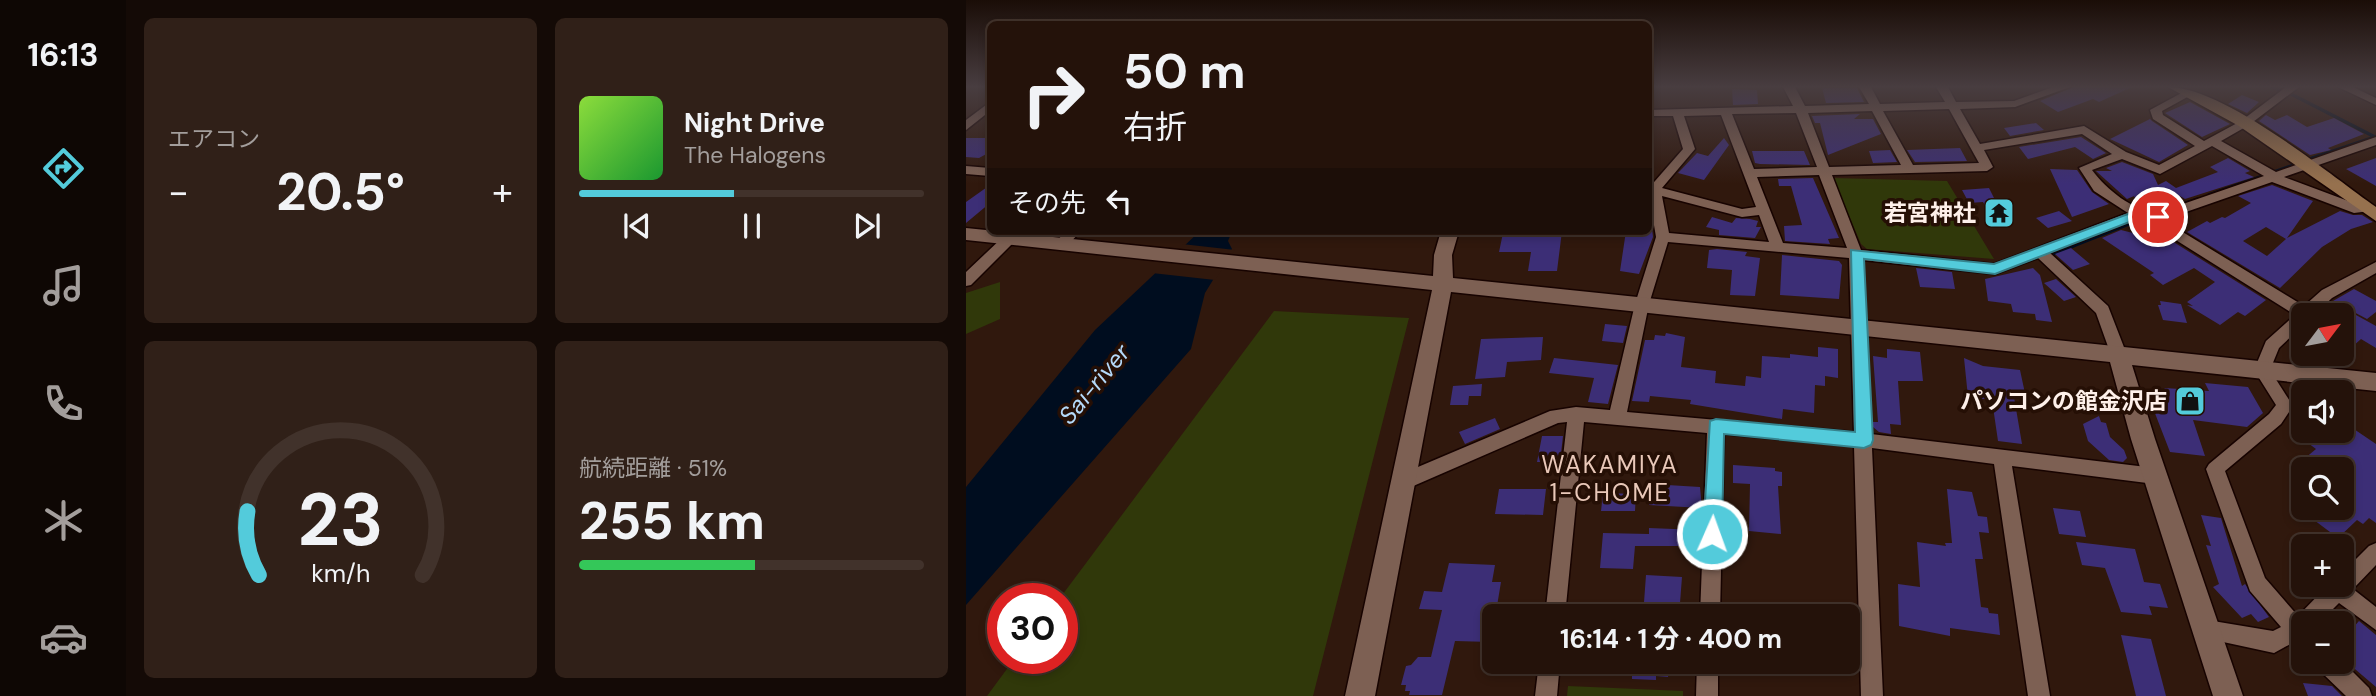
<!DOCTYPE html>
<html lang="ja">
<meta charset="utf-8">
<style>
body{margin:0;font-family:"DM Sans","Noto Sans JP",sans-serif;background:#302018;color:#f1f3f6;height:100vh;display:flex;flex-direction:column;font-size:26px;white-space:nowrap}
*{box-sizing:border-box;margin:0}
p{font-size:23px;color:#a39e9c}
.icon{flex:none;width:38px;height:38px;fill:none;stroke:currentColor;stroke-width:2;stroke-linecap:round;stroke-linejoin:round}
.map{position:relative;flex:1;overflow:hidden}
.side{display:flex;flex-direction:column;gap:18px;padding:18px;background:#140a06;width:840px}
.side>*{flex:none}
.top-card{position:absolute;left:21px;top:21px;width:665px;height:214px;border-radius:10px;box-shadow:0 4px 10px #0003,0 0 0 2px #41322b;background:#24120a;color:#f1f3f6;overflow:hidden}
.needle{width:46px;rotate:58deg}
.controls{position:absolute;left:1325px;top:303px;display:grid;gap:14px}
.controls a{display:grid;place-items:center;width:63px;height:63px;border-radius:10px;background:#24120a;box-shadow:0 4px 10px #0003,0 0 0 2px #41322b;font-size:35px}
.speed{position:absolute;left:21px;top:583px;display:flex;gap:14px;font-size:35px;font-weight:700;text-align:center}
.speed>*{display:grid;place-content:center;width:91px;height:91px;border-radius:50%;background:#24120a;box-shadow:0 4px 10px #0003,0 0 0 2px #41322b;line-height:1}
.speed .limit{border:10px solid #d22;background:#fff;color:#111}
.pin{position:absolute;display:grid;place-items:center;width:60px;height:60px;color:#fff;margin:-30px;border:4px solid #fff;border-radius:50%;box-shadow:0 2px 7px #0007}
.me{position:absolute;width:77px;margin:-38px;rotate:2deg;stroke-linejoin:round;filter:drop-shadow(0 0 5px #0008)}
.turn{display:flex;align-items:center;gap:24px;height:147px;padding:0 21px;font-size:32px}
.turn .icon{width:91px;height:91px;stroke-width:2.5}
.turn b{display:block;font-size:49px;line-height:60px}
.then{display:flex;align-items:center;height:66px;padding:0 21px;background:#0003;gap:14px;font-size:26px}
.big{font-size:52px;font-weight:700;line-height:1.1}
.side .widget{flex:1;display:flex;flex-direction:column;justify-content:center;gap:10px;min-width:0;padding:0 24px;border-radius:10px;background:#302018}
.side .dial{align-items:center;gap:0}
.dial svg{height:182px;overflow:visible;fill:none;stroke:#41322b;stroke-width:7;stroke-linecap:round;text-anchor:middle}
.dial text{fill:#f1f3f6;stroke:none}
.song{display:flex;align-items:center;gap:21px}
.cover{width:84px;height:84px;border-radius:10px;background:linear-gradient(135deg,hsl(90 70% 55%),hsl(130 70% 35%))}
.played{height:7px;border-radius:4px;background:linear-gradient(90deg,#53cbdb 45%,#41322b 45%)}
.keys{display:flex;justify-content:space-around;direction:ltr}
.heat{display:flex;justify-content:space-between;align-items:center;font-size:38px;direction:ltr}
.charge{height:10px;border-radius:5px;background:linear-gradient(90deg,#34c759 51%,#41322b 0)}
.side .tiles{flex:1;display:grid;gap:18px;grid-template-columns:repeat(2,1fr)}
.trip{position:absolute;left:516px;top:604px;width:378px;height:70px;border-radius:10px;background:#24120a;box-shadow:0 4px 10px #0003,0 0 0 2px #41322b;font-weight:700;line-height:70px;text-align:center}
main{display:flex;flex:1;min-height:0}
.dock{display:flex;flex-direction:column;width:126px;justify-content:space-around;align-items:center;background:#0e0704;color:#a39e9c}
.dock .icon{width:49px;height:49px}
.dock .current{color:#53cbdb}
.dock b{font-size:32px;color:#f1f3f6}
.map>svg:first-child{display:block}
</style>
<main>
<nav class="dock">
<b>16:13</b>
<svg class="icon current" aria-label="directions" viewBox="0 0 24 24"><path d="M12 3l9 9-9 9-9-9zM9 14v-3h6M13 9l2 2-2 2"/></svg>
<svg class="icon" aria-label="music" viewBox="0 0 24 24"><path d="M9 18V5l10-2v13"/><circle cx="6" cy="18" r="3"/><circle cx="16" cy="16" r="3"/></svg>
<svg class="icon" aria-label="phone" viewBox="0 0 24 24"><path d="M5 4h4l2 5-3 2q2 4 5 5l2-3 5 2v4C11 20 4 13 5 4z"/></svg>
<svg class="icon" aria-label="climate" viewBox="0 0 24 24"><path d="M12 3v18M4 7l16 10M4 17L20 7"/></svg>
<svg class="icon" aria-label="car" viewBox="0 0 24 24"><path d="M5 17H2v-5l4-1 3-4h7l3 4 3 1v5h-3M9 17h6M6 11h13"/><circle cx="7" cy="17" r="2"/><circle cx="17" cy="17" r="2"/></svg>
</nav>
<section class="side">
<div class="tiles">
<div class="widget"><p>エアコン</p>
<div class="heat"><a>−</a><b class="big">20.5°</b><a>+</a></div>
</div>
<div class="widget">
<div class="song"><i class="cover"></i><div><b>Night Drive</b><p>The Halogens</p></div></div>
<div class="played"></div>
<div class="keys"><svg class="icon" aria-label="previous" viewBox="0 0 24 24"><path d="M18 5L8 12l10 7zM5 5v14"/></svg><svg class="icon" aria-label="pause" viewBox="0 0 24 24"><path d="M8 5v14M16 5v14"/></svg><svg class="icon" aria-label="next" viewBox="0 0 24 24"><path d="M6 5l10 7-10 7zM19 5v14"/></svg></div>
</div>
<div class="widget dial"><svg viewBox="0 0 100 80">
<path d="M14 69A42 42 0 1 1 86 69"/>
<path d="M14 69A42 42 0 0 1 9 41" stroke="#53cbdb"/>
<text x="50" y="56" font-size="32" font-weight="700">23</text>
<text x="50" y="72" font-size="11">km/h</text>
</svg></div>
<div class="widget"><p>航続距離 · 51%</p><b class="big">255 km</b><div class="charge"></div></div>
</div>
</section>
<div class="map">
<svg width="1410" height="696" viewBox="0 0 1410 696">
<rect width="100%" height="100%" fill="#30180d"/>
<!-- green -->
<path fill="#30380a" d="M867,178L981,181L1028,259L901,249L895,244Z
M34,282V319L0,334V293Z
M308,311L443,318L347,696H21L49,658H96L94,598Z
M602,686L717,691V696H601Z"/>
<!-- water -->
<path fill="#000d1f" d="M234,231H266L262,241L266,249L239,293L225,349L0,605V487L129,330Z"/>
<!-- pier -->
<path fill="#30180d" d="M216,244L269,250L249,280L186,273Z"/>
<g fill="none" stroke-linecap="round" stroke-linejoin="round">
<!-- stream-far1 -->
<path stroke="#000d1f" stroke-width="3.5" d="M1306,87L1316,91
M1325,94L1409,137
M1341,160L1409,137
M1243,195L1331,164
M1189,214L1232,199
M1104,247L1175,219"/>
<!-- stream -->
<path stroke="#000d1f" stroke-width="4.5" d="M1085,254L1108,245"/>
</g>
<!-- building -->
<path fill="#3c2e76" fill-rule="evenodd" d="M1107,87H1166L1133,102L1127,99L1092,112L1074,101Z
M856,88H891L898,102L860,103Z
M766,89L791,90L792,104L767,105Z
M1276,95L1293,102L1281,113L1262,104Z
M1224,102L1264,124L1236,137L1199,113Z
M894,114L888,119H907L915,134L862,155L854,123H849L846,116Z
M1300,115L1309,120L1321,115L1341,127L1368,118L1398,134L1362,148L1365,150L1344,155L1293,121Z
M1184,119L1186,121L1222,145L1193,162L1144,139Z
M1070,123L1078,130L1044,136L1038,128Z
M1115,137L1140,153L1127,159L1109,147L1062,159L1053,147Z
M0,138H24V152L13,158L0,157Z
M758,138L763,145L738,180L712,173L731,153L742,156Z
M994,148L1001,161L949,162L941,150Z
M924,150L931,162L907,163L903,151Z
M786,151H838L844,165L794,164L789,163Z
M1262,158L1284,171L1279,173L1288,177L1219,199L1207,192L1197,195L1203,205L1191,197L1171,202L1168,196L1173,194L1161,199L1130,171H1146L1140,168L1156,162L1187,174L1192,185L1200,181L1210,188L1252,172L1244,167Z
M1410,158V186L1380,169Z
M1084,169L1111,170L1126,192L1143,204L1106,217Z
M847,178L873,238L862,239L864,244L819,241L818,226L836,225L825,186H813L812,179Z
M24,185V203L0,223V202Z
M1306,185L1347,201L1321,238L1374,211L1387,215H1396L1407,222L1385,229L1356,247L1314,288L1221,232L1241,221L1244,223L1256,217L1259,218L1285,203L1272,196ZM1300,227L1320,239L1301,256L1277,241Z
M1023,188L1040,222L1032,227L1017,202L1003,203L996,190Z
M1093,211L1106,221L1082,228L1070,218Z
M746,217L766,223L770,218L784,219L792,221L790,227H795L789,238L753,235V230L740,227Z
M1182,226L1300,300L1279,316L1272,312L1254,325L1221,305L1227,306L1221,302L1249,282L1228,268L1197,285L1184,275L1188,273L1136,238L1155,230L1167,233Z
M682,228H686L687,237L673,274L654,271L660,231H682Z
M543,231H596L591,271H562L565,252H533L537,233Z
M1105,248L1124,264L1107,270L1089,254Z
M751,249L781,252L779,256L794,258L789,296L764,295L766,270L741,268L743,250Z
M816,255L873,261L876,265L873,299L814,295Z
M950,268L986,272L989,289L954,287Z
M1067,268L1074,275L1086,322L1070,320L1069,314L1047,312L1045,304L1022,301L1019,279Z
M1090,279L1110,297L1098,301L1078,283Z
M1388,289L1410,301V312L1401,319L1367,301Z
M1194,301L1215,304L1221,323L1197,320L1192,305H1195Z
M1390,315L1410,326V348L1395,339L1376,356V328Z
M639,324L661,326L657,343L636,341Z
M700,333L719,337L715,367L750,371L749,383L779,386L780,376L795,378L796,356L824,358V354L852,357V347L872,349V378L859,376V386L849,385L848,413L817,409L816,419L724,404L725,400L684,396L683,402L666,401L679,340H688L689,335L699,336Z
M577,337L575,360L541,362L539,377L509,379L515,339Z
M921,349L954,352L957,381H932L935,425L924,424L925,434L913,432L907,427V422H912L907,356L921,358Z
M588,358L652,365L642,404L622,402L628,378L583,373Z
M998,358L1017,366L1054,370L1060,398L1048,397L1056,444L1032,441L1026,400L1002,397Z
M1239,383L1282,387L1297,413L1281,427L1227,420L1239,456L1204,452L1185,403L1199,388L1243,391Z
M516,384L515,396H503L502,405H484L487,386Z
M1133,416L1135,422L1140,423L1144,437L1158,450L1161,458L1157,462L1143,460L1122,441L1117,424Z
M529,418L534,429L499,444L493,432Z
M1376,421L1410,444V523L1403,518L1397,524L1391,520L1372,538L1332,508H1376V469H1326L1350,449L1342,443L1358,430H1376Z
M576,436H597L594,462H571Z
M767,465L809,468V471L816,472V486H812L815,534L783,531L784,484L767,483Z
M685,484L734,487L736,508L683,505Z
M533,489H580L577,515L529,514Z
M981,489L1006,492L1012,516L1021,517L1023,533L1013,532L1017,559H1009L1015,607L1022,608L1023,613L1032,614L1034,635L984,628V636L933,626L932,584L954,587L951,542L980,546L979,543H986Z
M637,493L670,494L669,511H635Z
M1087,508L1114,511L1120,537L1093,534Z
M1235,515L1255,518L1276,586L1279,584L1303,617L1292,622L1285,614L1276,618L1247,587L1253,584L1240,545L1245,546Z
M683,528L733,530V546H669L667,569L634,568L637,533L683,534Z
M1110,542L1169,549L1178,582L1194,584L1202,608L1183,606L1186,615L1155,612L1139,568L1116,565Z
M483,563L529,565L526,582H535L525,642L489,641L476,695H443L444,691H439L440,685H435L440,666L445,665L452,657H465L476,610L453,609L458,591L476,592Z
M680,575L716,577L713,616H677Z
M1393,621L1410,635V687L1376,658V640Z
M1155,635L1185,639L1200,696H1170Z
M616,662H703L702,677L690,676V680L666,679V675L614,674Z
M1337,683L1366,686L1376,696H1342Z"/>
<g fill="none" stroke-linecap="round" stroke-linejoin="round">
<!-- minor casing -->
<g stroke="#170300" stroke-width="3">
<path id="minor" d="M817,87H829L839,106L903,104L893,87H905L914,104L979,102L970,87H982L990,102L1048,101L1087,87H1104L1049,107L994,109L1014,144L1118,126L1160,152L1193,165L1229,146L1187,119L1184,110L1221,90L1225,91V95L1196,111L1197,115L1238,141L1275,121L1320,87H1333L1283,125L1255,141L1310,172L1410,137V145L1318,177L1393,205H1404V211L1388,213L1306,182L1197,220L1338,306L1356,290L1410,262V273L1366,298L1348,315H1337V325L1313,348L1304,370L1327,406L1315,424L1259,471L1299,578L1332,616L1363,584H1376V573L1403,546L1410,543V565L1387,589L1410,607V630L1373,603L1353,623H1337V647L1328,642L1308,653L1234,637L1231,630L1234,623L1241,620L1307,631L1315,627L1284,591L1240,469L1243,464L1303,414L1310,405L1288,370L1300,341L1329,315L1178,220L1171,219L1084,253L1142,306L1161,355L1159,359H1147L1145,355L1130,313L1072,258L1029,274L897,260L905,434L1189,468L1195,470L1198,476L1195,482L1189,484L1046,466L1084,696H1062L1028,464L906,448L917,696H895L888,446L758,434L754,616H734L741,433L618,422L599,616H579L601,422L592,423L445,487L439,489L433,487L430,481L433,475L584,411L610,407L644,410L669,304L690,237L682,189L717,149L707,116H682V110L827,106ZM983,109L1013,163L947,165L917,111ZM906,111L935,165L863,167L842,113ZM830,113L851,167L788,169L766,114ZM755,115L790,207L776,209L696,188L729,149L718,116ZM1116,134L1146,154L1113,168L1128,191L1162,213L1028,264L895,250L866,175L1021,171L1027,167L1018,150ZM1246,146L1298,176L1191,213C1166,210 1141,190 1126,170L1156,159L1194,174ZM853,175L881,248L817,243L791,177ZM696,196L776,217L793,215L803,242L703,233ZM702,242L883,258L888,432L661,412L683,304Z
M1372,87H1387L1410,98V105Z
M24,102V111L0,130V120Z
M0,166L24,168V176L0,174Z
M100,231H115L98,249H88L86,246Z
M43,234L48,236L50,239L48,242L5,285L0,286V272L38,236Z
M1376,661L1403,688L1406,696H1380L1353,670L1350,662Z
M573,662H594L591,696H569Z
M731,662H752V696H730Z"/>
</g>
<!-- tertiary casing -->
<g stroke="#170300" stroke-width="3">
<path id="tertiary" d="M0,228L467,276L468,255L475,231H493L486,255L487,278L1410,373V391L1166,365L1189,439L1277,696H1247L1165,439L1144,362L485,292L409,696H379L466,290L0,240Z"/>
</g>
<!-- secondary casing -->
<g stroke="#170300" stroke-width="3">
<path id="secondary" d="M1202,87C1258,87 1362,173 1410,207V221L1273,126Z"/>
</g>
<!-- minor -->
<use href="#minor" fill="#7d6053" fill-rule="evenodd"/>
<!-- tertiary -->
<use href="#tertiary" fill="#7d6053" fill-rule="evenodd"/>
<!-- secondary -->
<use href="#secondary" fill="#96714e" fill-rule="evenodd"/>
</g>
<!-- sky -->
<linearGradient id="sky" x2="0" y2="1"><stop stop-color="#1a0d07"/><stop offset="0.47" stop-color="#483d40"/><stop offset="1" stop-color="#483d40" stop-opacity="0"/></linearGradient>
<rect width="1410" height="184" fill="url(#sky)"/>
<!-- route -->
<path fill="#53cbdb" stroke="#36848e" stroke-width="2" d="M1170,211L1192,213L1199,217L1192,222L1171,219L1029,274L898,259L907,440L905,445L898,448L758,434L756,534L753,541L746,543L739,541L737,534L744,421L750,419L889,432L885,250L1028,264Z"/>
<!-- icons -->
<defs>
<g id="temple-square" transform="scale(1.575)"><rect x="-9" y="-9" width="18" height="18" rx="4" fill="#53cbdb" stroke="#250f05"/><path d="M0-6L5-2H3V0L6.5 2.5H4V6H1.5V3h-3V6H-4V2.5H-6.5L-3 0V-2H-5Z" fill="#111"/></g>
<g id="shop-square" transform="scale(1.575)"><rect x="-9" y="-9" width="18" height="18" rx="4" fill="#53cbdb" stroke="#250f05"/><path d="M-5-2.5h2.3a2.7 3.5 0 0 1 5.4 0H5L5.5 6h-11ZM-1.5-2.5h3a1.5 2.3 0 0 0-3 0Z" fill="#111"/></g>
</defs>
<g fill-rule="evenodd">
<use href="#temple-square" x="1033" y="213"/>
<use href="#shop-square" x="1224" y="401"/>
</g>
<g text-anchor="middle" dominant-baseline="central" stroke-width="7" stroke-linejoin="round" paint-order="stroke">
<!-- poi labels -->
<g font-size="23" font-weight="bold" fill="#fef0ea" stroke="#250f05" text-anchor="end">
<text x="1010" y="213">若宮神社</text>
<text x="1201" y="401">パソコンの館金沢店</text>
</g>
<!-- water labels -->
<g font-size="24" font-style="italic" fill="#b4d9f9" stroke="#250f05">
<text transform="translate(128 384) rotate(-50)">Sai-river</text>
</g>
<!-- neighbourhood labels -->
<g font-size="24" letter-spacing="2" fill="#e9c8b9" stroke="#250f05">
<text x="644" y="464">WAKAMIYA<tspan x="644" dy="28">1-CHOME</tspan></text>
</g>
</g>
</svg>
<div class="controls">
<a><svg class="needle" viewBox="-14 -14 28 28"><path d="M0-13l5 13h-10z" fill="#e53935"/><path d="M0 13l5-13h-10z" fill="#a39e9c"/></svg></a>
<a><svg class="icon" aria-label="sound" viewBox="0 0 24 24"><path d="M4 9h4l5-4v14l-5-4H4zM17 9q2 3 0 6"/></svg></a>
<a><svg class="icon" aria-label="search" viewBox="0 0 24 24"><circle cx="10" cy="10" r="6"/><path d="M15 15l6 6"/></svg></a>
<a>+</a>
<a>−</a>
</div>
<div class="speed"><div class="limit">30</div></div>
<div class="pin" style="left:1192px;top:217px;background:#d93025"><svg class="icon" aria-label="arrive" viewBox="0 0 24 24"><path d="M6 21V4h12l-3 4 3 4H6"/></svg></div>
<svg class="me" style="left:746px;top:534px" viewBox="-20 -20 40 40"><circle r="17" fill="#53cbdb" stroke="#fff" stroke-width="3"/><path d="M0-11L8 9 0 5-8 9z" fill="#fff"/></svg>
<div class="trip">16:14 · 1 分 · 400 m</div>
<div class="top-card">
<div class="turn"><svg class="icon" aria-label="right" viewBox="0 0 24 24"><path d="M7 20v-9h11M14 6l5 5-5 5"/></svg><div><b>50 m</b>右折</div></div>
<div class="then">その先<svg class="icon" aria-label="left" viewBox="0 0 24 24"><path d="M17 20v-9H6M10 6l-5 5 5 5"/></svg></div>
</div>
</div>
</main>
